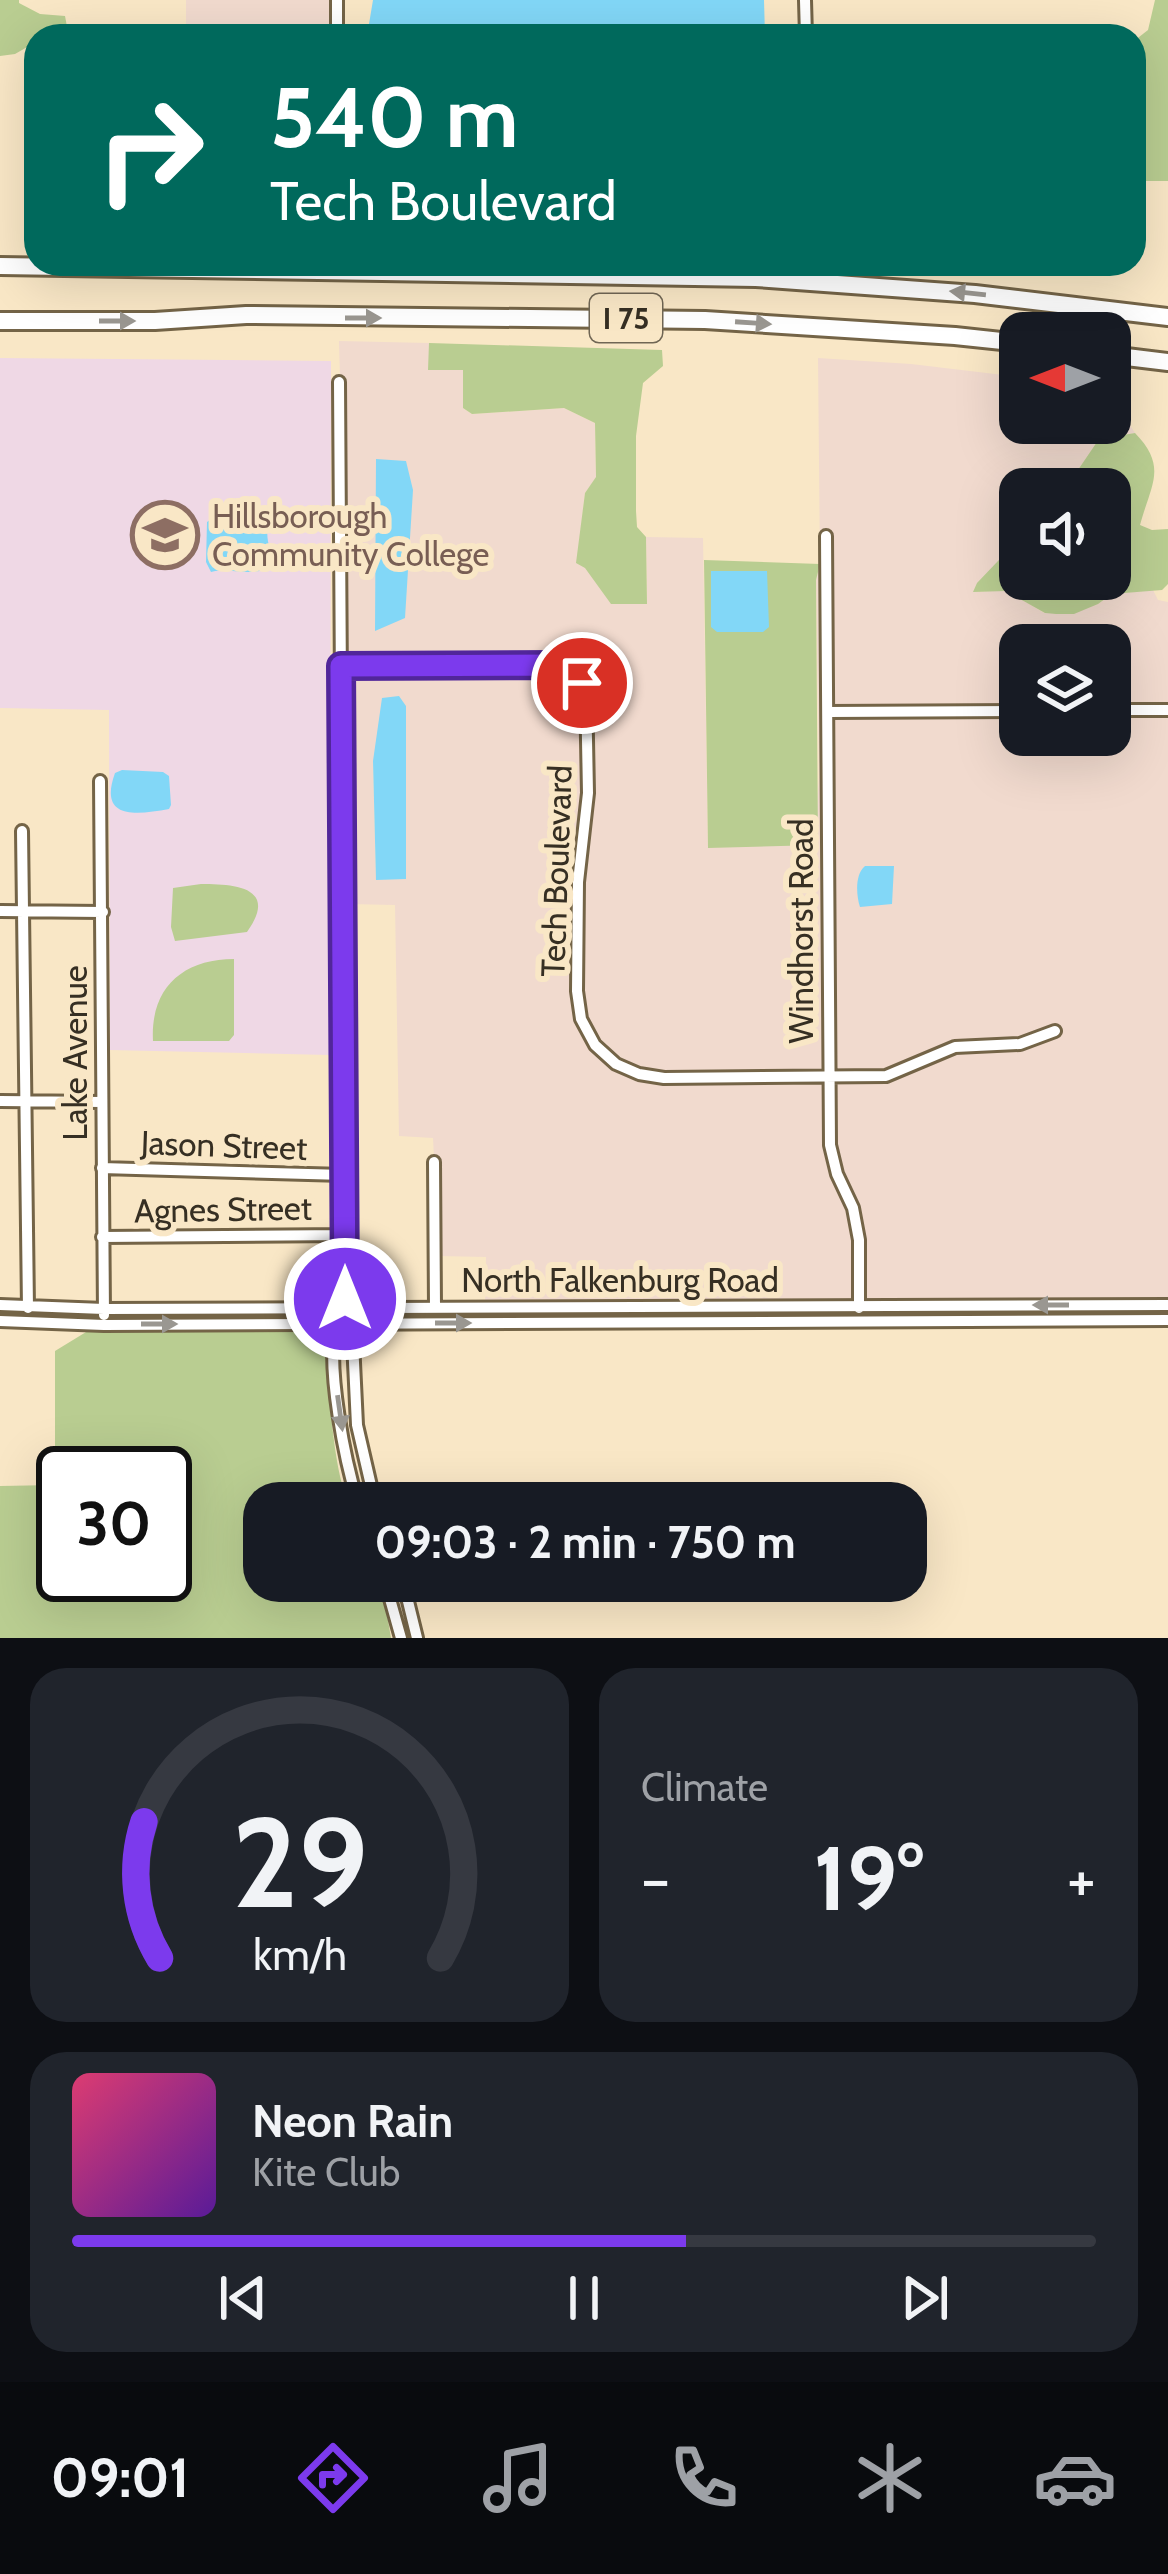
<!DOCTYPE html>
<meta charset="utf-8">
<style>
body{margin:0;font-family:Cabin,sans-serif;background:#20242c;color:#f1f3f6;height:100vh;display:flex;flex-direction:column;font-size:45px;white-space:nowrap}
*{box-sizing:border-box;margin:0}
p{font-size:39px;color:#9ea1a6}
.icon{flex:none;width:66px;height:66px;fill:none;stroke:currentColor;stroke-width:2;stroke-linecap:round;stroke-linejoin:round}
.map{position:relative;height:1638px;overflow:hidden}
.details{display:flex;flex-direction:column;gap:30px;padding:30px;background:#0d0f14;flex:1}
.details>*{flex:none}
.guide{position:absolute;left:24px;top:24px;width:1122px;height:252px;border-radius:36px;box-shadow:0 12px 48px #0002;background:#00695c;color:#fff;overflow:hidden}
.needle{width:78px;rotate:270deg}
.controls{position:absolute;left:999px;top:312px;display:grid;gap:24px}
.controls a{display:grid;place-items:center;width:132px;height:132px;border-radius:24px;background:#171b24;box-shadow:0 12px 48px #0002;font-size:60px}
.speed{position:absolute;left:36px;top:1446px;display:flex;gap:24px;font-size:60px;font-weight:700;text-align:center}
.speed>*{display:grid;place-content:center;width:156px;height:156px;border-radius:50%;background:#171b24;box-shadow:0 12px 48px #0002;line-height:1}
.speed .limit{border:6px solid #111;border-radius:18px;background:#fff;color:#111}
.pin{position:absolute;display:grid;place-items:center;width:102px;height:102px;color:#fff;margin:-51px;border:6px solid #fff;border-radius:50%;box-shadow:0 3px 12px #0007}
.me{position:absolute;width:132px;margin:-66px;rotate:0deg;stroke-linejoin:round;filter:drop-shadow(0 0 9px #0008)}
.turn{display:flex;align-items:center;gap:42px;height:252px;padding:0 48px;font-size:54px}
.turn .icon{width:156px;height:156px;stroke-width:2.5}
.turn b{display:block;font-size:84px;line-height:102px}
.big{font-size:90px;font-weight:700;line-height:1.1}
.details .tile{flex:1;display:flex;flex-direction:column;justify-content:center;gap:18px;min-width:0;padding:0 42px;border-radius:36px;background:#20242c}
.details .dial{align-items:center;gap:0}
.dial svg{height:312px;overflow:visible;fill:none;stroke:#363941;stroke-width:7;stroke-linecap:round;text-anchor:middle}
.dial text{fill:#f1f3f6;stroke:none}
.song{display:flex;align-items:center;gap:36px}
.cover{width:144px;height:144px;border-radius:18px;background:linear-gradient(135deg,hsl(340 70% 55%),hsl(270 70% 35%))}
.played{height:12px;border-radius:6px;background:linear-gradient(90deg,#7c3aed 60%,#363941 60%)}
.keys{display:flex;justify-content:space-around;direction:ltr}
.heat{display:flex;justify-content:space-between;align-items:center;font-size:66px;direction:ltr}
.details .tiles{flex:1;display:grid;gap:30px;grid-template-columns:1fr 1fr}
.tile:last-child{grid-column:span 2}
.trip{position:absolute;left:243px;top:1482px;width:684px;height:120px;border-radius:36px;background:#171b24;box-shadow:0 12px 48px #0002;font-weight:700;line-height:120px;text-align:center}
.tab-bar{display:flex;height:192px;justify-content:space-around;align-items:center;background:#090b0e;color:#9ea1a6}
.tab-bar .icon{width:84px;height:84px}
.tab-bar .active{color:#7c3aed}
.tab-bar b{font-size:54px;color:#f1f3f6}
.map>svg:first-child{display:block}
</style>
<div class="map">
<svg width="1168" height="1638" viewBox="0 0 1168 1638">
<rect width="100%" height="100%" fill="#f9e7c6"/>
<!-- commercial -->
<path fill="#f1dace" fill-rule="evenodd" d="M186,0H332V36H186Z
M339,341L429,343V369L463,370V408L472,414L564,408L595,423L596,478L585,493L577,562L647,603L646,537L703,538L708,848L816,817L819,778L816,580L820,563L818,358L911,364L1020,377V423H1110V404L1124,416L1135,433L1099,439L1065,489H1020V538L975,592L1006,590L1044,613L1098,604L1112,594L1153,590L1158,600L1168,602V706H1110V645H1020V707L832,708L831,533L822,532L823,1073L665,1074L641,1070L619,1060L599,1042L585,1018L582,991V882L591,688L568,663L346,662L344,379L340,378Z
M346,670H563L582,689L584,793L573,882V991L591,1047L638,1078L823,1081L826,1145L849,1210L854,1241V1302L485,1303L486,1257L439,1256V1159L434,1158L433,1138L399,1136L395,905L348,904ZM373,761L406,879H376Z
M1168,714V1301L863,1302V1240L835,1144L832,1081L887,1079L956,1051L1020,1048L1061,1033L1057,1026L1019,1040L955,1043L885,1072L832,1073V717L1020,715V735H1110V715Z
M854,1310V1317L485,1319V1311Z"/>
<!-- education -->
<path fill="#efd8e5" d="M0,358L331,361L330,1055L110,1050L109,710L0,708Z"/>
<!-- green -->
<path fill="#b9cd91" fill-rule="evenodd" d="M0,0H19V3L40,14L65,16L68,32L54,36H36V42L15,54L0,56Z
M1155,0H1168V181H1140L1134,177V41L1148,30Z
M429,343L662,350L663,366L643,383L636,436V511L637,527L646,537L647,604H611L585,568L576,563L585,493L596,477L595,423L564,408L472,414L463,408V370H428Z
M1135,433C1168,467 1151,484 1140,525L1152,530L1168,529V584L1162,590L1112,594L1098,604L1074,614H1056L1045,613L1006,591L973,592L977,583L1020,538V579H1110V489H1065L1099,439Z
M704,560L820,564L816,580L818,845L708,848Z
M201,884C235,884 279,887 247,932L175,941L171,927L173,888Z
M234,959V1035L229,1041H153C150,988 183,959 234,959Z
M316,1327C334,1347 325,1367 328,1390C333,1427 335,1469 348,1503H264V1581H377L385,1603L391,1638H0V1486L55,1485V1351L91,1329ZM63,1473H165V1575H63Z"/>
<!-- water -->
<path fill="#82d7f7" d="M373,0H764L765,36H367Z
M376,459L406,461L413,490L405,618L375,631Z
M219,513L266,514L271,516C261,541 275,550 270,567C250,578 231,567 211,572L206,562L207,522Z
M711,571H767L769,627L763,632H717L711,627Z
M399,696L406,706V879L376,880L373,761L382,698Z
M122,770L163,772L169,776L171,805L169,809C136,815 98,820 115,773Z
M865,866H894L892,904L860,907C856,895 855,874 865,866Z"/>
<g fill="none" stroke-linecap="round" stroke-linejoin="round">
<!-- minor casing -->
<g stroke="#746447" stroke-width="16">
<path id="minor" d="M337,0V36
M805,0L806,36
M339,382L345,1299C344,1309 338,1315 336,1325C326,1368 345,1461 358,1503
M826,536L830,1145L837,1174L853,1208L859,1240V1308
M341,666H565L586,687L588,793L578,882L577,991L581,1019L595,1045L616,1064L639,1074L664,1078L886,1076L955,1047L1020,1044L1055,1031
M1110,710H1168
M828,712L1020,711
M100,781L104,1315
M22,831L28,1308
M0,911L103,912
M0,1101L102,1102
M434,1162L435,1307
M102,1168L344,1175
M102,1237L345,1235
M0,1305L104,1309L1168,1305
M0,1321L104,1325L1168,1320
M352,1321L357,1425L375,1503
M385,1581L401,1638
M403,1581L417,1638"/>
</g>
<!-- highway casing -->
<g stroke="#746447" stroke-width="22">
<path id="highway" d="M0,266L756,278L975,294L1168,317
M0,321H155L246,315L705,320L955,336L1020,343
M1110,355L1168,362"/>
</g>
<!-- minor -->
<use href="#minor" stroke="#fff" stroke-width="10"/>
<!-- highway -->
<use href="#highway" stroke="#fff" stroke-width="16"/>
</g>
<!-- one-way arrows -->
<defs><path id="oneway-solid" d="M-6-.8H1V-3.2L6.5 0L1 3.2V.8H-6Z" transform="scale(3)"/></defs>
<g fill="#9a9791">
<use href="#oneway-solid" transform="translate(968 293) rotate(-174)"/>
<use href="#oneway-solid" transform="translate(363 318)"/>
<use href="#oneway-solid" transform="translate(117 321)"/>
<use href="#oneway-solid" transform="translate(753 323) rotate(4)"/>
<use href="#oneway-solid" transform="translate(1051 1305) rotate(180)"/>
<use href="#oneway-solid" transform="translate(453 1323)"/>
<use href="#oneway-solid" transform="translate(159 1324)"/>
<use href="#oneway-solid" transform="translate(340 1413) rotate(82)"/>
</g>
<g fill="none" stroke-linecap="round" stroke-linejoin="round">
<!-- route casing -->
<g stroke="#51269a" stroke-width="30">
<path id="route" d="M345,1299L341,666L565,665L582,683"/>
</g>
<!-- route -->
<use href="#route" stroke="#7c3aed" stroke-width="21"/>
</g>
<!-- icons -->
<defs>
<g id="university-ring" transform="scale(3.45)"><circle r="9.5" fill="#f9e7c6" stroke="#8d6e63" stroke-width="1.5"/><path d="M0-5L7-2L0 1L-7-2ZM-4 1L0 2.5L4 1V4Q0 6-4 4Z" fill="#8d6e63"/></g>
</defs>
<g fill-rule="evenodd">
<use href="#university-ring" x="165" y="535"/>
</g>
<g text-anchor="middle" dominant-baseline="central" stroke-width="12" stroke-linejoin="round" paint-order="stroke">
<!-- shield labels -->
<rect fill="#f9e7c6" stroke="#706654" stroke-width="3" x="590" y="294" width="72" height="48" rx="9"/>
<g font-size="30" font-weight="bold" fill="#362f23">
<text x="626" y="318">I 75</text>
</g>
<!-- education labels -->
<g font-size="33" fill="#785e54" stroke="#f9e7c6" text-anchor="start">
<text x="212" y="516">Hillsborough<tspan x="212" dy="38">Community College</tspan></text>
</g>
<!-- street labels -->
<g font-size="33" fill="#362f23" stroke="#f9e7c6">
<text transform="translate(556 871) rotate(-88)">Tech Boulevard</text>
<text transform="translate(801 931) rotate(-90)">Windhorst Road</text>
<text transform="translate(75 1053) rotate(-90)">Lake Avenue</text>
<text transform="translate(224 1145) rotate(2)">Jason Street</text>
<text transform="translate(223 1209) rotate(-1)">Agnes Street</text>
<text x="620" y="1280">North Falkenburg Road</text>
</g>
</g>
</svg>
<div class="controls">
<a><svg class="needle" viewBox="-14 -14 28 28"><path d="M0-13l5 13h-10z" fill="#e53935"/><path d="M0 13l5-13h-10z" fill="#9ea1a6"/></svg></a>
<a><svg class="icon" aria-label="sound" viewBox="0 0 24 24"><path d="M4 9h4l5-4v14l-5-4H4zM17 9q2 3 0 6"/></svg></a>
<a><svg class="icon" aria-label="layers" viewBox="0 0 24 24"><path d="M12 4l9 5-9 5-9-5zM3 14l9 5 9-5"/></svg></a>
</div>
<div class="speed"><div class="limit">30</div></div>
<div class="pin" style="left:582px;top:683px;background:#d93025"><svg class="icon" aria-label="arrive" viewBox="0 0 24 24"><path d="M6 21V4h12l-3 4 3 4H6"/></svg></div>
<svg class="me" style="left:345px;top:1299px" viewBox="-20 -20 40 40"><circle r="17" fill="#7c3aed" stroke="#fff" stroke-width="3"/><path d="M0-11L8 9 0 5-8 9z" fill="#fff"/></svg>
<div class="trip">09:03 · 2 min · 750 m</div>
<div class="guide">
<div class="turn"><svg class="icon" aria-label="right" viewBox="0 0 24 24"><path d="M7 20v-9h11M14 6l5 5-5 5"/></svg><div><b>540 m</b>Tech Boulevard</div></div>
</div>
</div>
<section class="details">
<div class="tiles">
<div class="tile dial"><svg viewBox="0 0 100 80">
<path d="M14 69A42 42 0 1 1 86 69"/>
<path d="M14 69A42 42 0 0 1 10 34" stroke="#7c3aed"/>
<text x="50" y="56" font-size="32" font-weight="700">29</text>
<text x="50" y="72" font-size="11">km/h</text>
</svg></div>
<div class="tile"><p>Climate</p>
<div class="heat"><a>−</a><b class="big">19°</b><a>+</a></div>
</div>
<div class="tile">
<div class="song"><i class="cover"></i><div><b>Neon Rain</b><p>Kite Club</p></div></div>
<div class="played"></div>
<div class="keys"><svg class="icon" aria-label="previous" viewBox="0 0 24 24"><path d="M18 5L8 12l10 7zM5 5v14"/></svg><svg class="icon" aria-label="pause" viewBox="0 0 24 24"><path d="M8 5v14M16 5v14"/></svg><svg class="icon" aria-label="next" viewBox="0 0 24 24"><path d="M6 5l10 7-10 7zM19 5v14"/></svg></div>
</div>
</div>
</section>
<nav class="tab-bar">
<b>09:01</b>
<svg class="icon active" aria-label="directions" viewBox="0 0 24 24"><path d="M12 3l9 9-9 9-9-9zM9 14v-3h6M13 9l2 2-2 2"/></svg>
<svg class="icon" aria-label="music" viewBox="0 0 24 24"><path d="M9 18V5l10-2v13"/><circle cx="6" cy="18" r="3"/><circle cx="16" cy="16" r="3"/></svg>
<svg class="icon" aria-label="phone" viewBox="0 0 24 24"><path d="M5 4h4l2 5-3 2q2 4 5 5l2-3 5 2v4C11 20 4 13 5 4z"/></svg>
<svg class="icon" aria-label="climate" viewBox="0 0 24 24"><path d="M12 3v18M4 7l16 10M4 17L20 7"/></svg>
<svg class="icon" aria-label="car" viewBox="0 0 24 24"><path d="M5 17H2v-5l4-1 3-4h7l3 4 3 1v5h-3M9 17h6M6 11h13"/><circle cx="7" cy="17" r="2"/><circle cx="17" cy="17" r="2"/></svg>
</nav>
